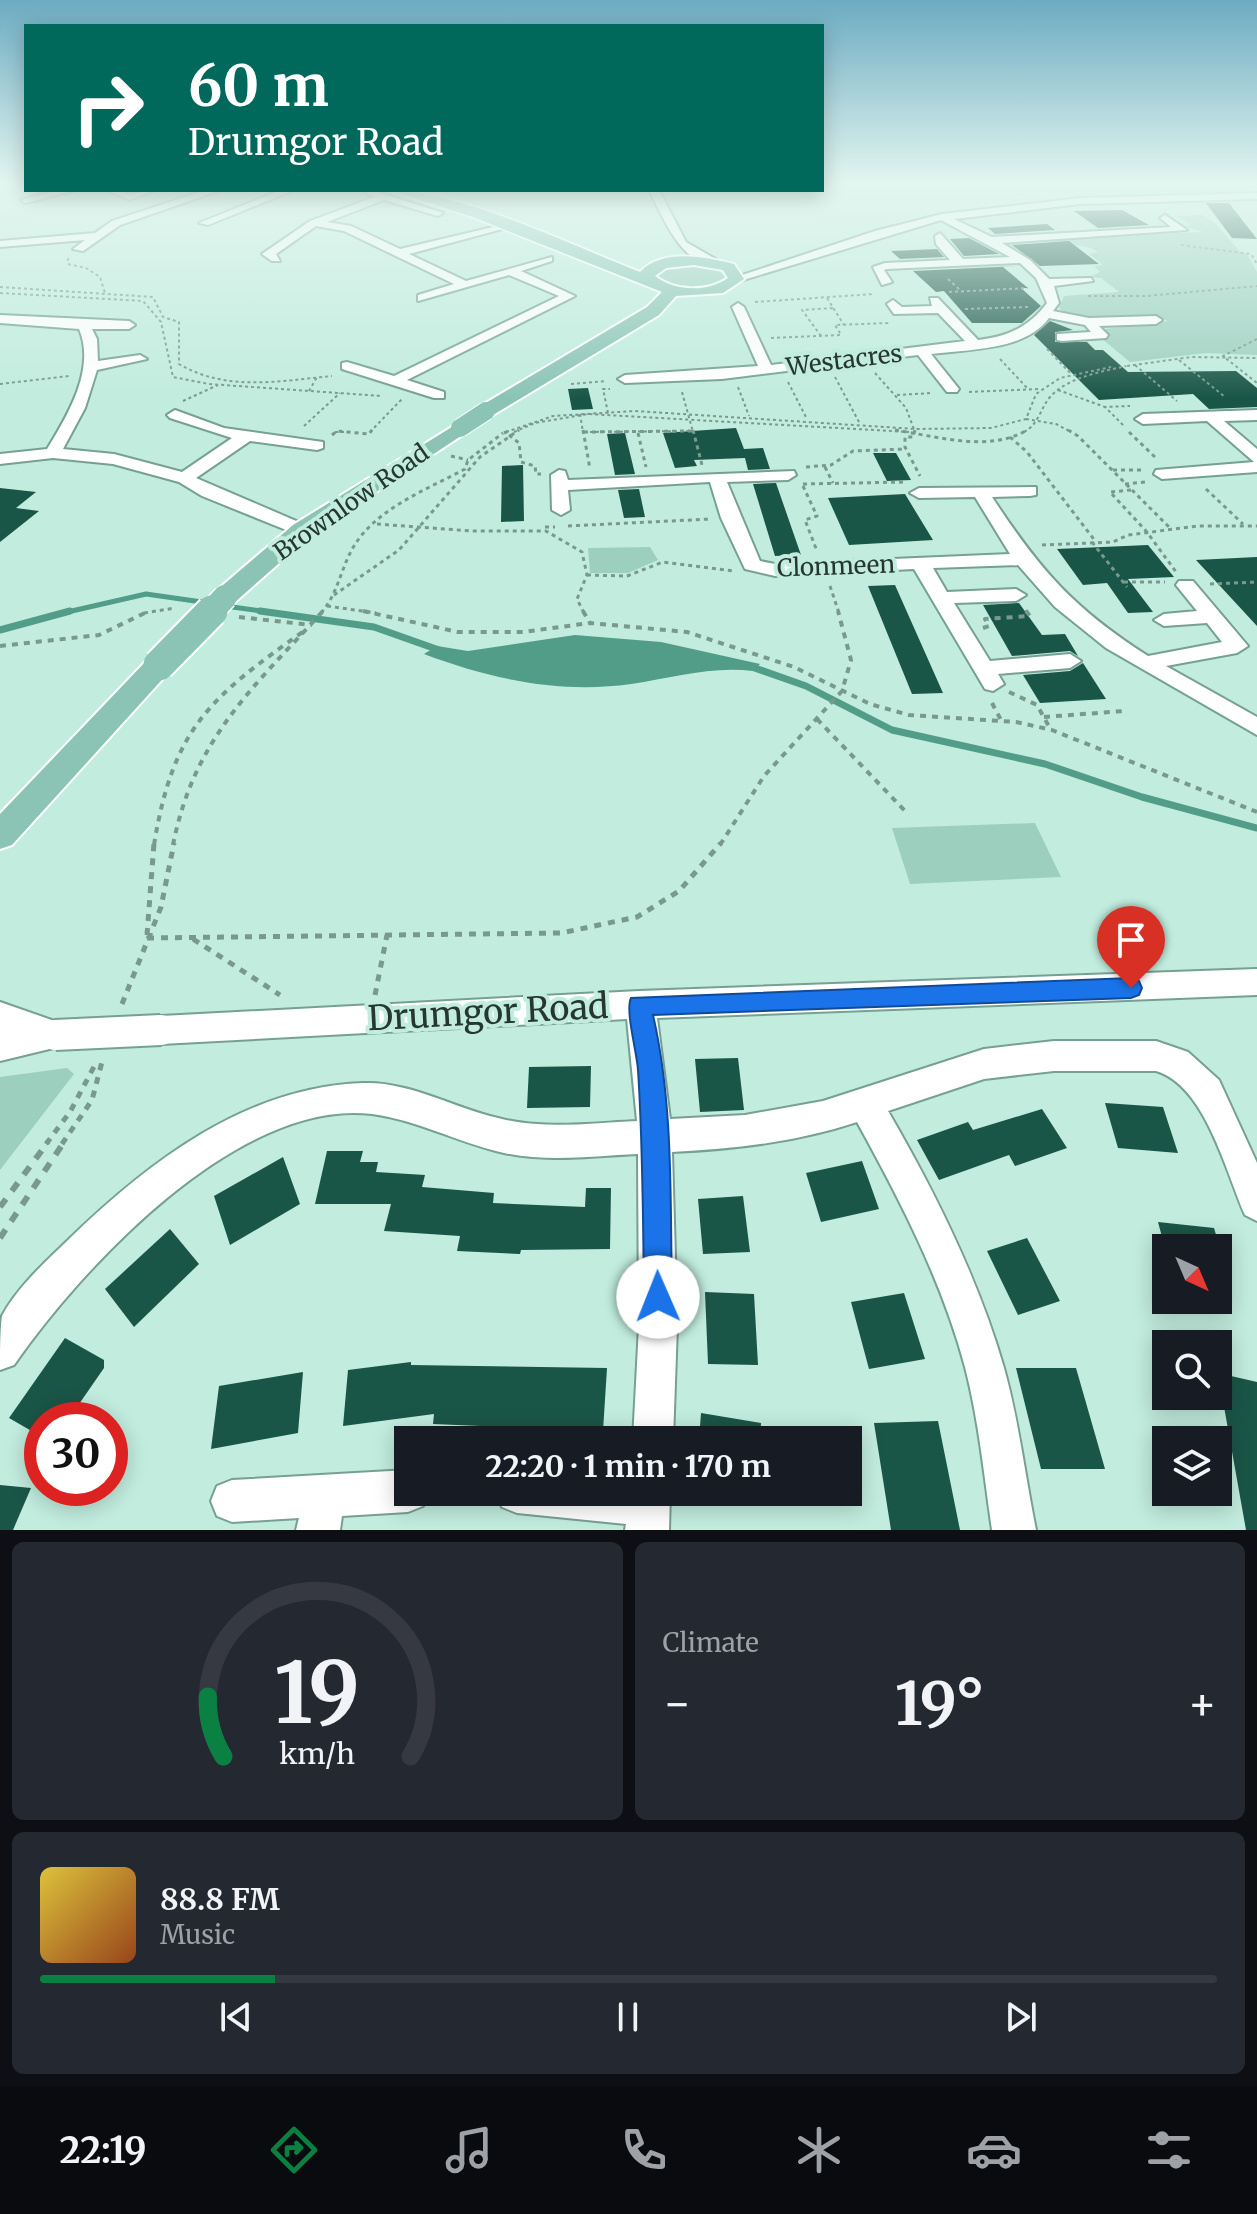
<!DOCTYPE html>
<meta charset="utf-8">
<style>
body{margin:0;font-family:Merriweather,serif;background:#242831;color:#f1f3f6;height:100vh;display:flex;flex-direction:column;font-size:30px;white-space:nowrap}
*{box-sizing:border-box;margin:0}
p{font-size:26px;color:#9ea1a6}
.icon{flex:none;width:44px;height:44px;fill:none;stroke:currentColor;stroke-width:2;stroke-linecap:round;stroke-linejoin:round}
.map{position:relative;height:1530px;overflow:hidden}
.drawer{display:flex;flex-direction:column;gap:12px;padding:12px;background:#0d0f14;flex:1}
.drawer>*{flex:none}
.banner{position:absolute;left:24px;top:24px;width:800px;height:168px;border-radius:0px;box-shadow:0 4px 20px #0003;background:#00695c;color:#fff;overflow:hidden}
.needle{width:52px;rotate:136deg}
.tools{position:absolute;left:1152px;top:1234px;display:grid;gap:16px}
.tools a{display:grid;place-items:center;width:80px;height:80px;border-radius:0px;background:#171b24;box-shadow:0 4px 20px #0003;font-size:40px}
.speed{position:absolute;left:24px;top:1402px;display:flex;gap:16px;font-size:40px;font-weight:700;text-align:center}
.speed>*{display:grid;place-content:center;width:104px;height:104px;border-radius:50%;background:#171b24;box-shadow:0 4px 20px #0003;line-height:1}
.speed .limit{border:12px solid #d22;background:#fff;color:#111}
.pin{position:absolute;display:grid;place-items:center;width:68px;height:68px;color:#fff;margin:-82px -34px;border-radius:50% 50% 50% 0;rotate:-45deg;box-shadow:0 0 8px #0007}
.pin .icon{rotate:45deg}
.me{position:absolute;width:88px;margin:-44px;rotate:359deg;stroke-linejoin:round;filter:drop-shadow(0 0 6px #0008)}
.turn{display:flex;align-items:center;gap:28px;height:168px;padding:0 32px;font-size:36px}
.turn .icon{width:104px;height:104px;stroke-width:2.5}
.turn b{display:block;font-size:56px;line-height:68px}
.big{font-size:60px;font-weight:700;line-height:1.1}
.drawer .widget{flex:1;display:flex;flex-direction:column;justify-content:center;gap:12px;min-width:0;padding:0 28px;border-radius:12px;background:#242831}
.drawer .dial{align-items:center;gap:0}
.dial svg{height:208px;overflow:visible;fill:none;stroke:#363941;stroke-width:7;stroke-linecap:round;text-anchor:middle}
.dial text{fill:#f1f3f6;stroke:none}
.song{display:flex;align-items:center;gap:24px}
.cover{width:96px;height:96px;border-radius:12px;background:linear-gradient(135deg,hsl(50 70% 55%),hsl(20 70% 35%))}
.played{height:8px;border-radius:4px;background:linear-gradient(90deg,#0b8043 20%,#363941 20%)}
.keys{display:flex;justify-content:space-around;direction:ltr}
.heat{display:flex;justify-content:space-between;align-items:center;font-size:44px;direction:ltr}
.drawer .tiles{flex:1;display:grid;gap:12px;grid-template-columns:1fr 1fr}
.widget:last-child{grid-column:span 2}
.trip{position:absolute;left:394px;top:1426px;width:468px;height:80px;border-radius:0px;background:#171b24;box-shadow:0 4px 20px #0003;font-weight:700;line-height:80px;text-align:center}
.tab-bar{display:flex;height:128px;justify-content:space-around;align-items:center;background:#090b0e;color:#9ea1a6}
.tab-bar .icon{width:56px;height:56px}
.tab-bar .current{color:#0b8043}
.tab-bar b{font-size:36px;color:#f1f3f6}
.map>svg:first-child{display:block}
</style>
<div class="map">
<svg width="1257" height="1530" viewBox="0 0 1257 1530">
<rect width="100%" height="100%" fill="#c1ecde"/>
<!-- green -->
<path fill="#9dcfbf" d="M1203,215L1216,224L1241,253L1247,254L1257,272V355L1206,353L1130,362L1101,338L1109,336L1105,329L1168,321C1136,306 1087,333 1059,308L1064,296L1119,292L1101,278L1089,277L1100,272L1094,266L1103,265L1089,254L1098,252C1084,242 1068,248 1052,241L1055,238L1203,232L1184,226L1191,225L1177,216Z
M681,263L717,268L726,278C709,293 671,292 656,275L663,268Z
M650,547L658,560L628,573H590L588,548Z
M1035,823L1061,877L910,884L892,828Z
M67,1068L74,1074L0,1170V1077Z"/>
<!-- water -->
<path fill="#529d88" d="M575,635L661,642L760,664L753,671C710,666 673,678 631,684C560,694 490,679 424,654L437,646L468,651Z"/>
<g fill="none" stroke-linecap="round" stroke-linejoin="round">
<!-- stream-far1 -->
<path stroke="#529d88" stroke-width="5" d="M225,606L276,613
M63,613L146,594L209,603"/>
<!-- stream -->
<path stroke="#529d88" stroke-width="7" d="M260,611L374,627L439,650
M0,630L70,611
M749,666L806,686L892,730L1045,764L1142,797L1257,828"/>
</g>
<!-- building -->
<path fill="#1a5647" d="M1206,203H1229L1257,239L1232,238Z
M1122,210L1149,225L1098,228L1074,211Z
M1047,224L1055,230L995,234L988,228Z
M969,238L999,254L964,256L950,239Z
M1069,241L1099,264L1040,266L1012,245Z
M937,249L944,257L900,259L891,251Z
M1019,266L1003,267L1028,288H1021L1041,306L1022,323H972L944,291L936,292L913,271Z
M1050,321L1073,330L1055,332V342H1087L1095,350H1103L1128,372L1236,371L1257,388V407L1209,409L1193,394L1099,400L1034,335Z
M588,388L593,409L572,410L568,389Z
M736,428L744,449L763,448L770,469L748,470L745,458L694,460L697,466L675,468L663,433Z
M625,433L635,474L615,475L607,434Z
M873,453H896L911,480L887,481Z
M523,465L524,521L501,522L502,466Z
M776,483L801,555L775,556L753,484Z
M0,488L36,492L16,508L39,511L0,542Z
M639,489L645,517L624,518L618,490Z
M905,494L933,540L849,545L828,498Z
M1148,545L1174,577L1128,579L1153,612L1128,613L1107,583L1083,585L1057,549Z
M1257,557V626L1196,560Z
M895,585L943,693L912,694L868,586Z
M1019,603L1042,635L1065,634L1078,656L1070,651L1012,656L983,605Z
M1083,663L1106,699L1040,703L1023,675L1070,671Z
M738,1058L744,1110L700,1112L695,1059Z
M591,1066L590,1107L527,1108L529,1067Z
M1105,1103L1163,1107L1178,1153L1118,1148Z
M1042,1109L1067,1148L1015,1166L1009,1155L939,1180L917,1140L968,1122L973,1130Z
M327,1151H363L360,1162H378L376,1172L425,1175L422,1187L494,1193L493,1203L585,1207L586,1188H611L610,1249L521,1250L520,1254L457,1251L460,1236L384,1231L391,1204H315Z
M283,1157L300,1204L230,1245L214,1196Z
M862,1161L879,1209L821,1222L806,1173Z
M743,1196L750,1252L703,1254L698,1199Z
M1158,1222L1214,1228L1220,1248H1165Z
M170,1229L199,1264L134,1327L105,1289Z
M1027,1238L1060,1301L1018,1315L987,1251Z
M705,1292L754,1294L758,1365L708,1364Z
M904,1293L925,1359L869,1369L851,1302Z
M65,1338L104,1360V1368L68,1420H42V1437L9,1418Z
M411,1362V1365L607,1368L603,1431L433,1424L434,1414L343,1426L348,1370Z
M1016,1368H1076L1105,1469H1041Z
M303,1372L298,1433L211,1449L219,1386Z
M1218,1373L1257,1382V1530H1246Z
M701,1413L761,1423L760,1440H699Z
M938,1421L960,1530H891L874,1423Z
M0,1485L31,1488L13,1530H0Z"/>
<g fill="none" stroke-linecap="round" stroke-linejoin="round">
<!-- minor casing -->
<g stroke="#76a092" stroke-width="4">
<path id="minor" d="M58,190H76L26,203L21,200Z
M105,190L130,194L156,190L130,200Z
M206,190H221L120,225L83,251L73,249L85,240L0,247V241L95,233L112,221Z
M281,190L292,191L208,225L199,223Z
M371,190L443,213L438,216L384,200L327,222L351,226L400,249L510,223V227L409,254L466,281L552,257V261L521,271L575,296L407,380L444,392V398H434L342,369V363L347,362L394,376L559,296L509,275L418,301V295L454,284L344,231L316,226L276,254L280,261H272L262,254L310,221L374,197L366,193Z
M649,190H659L686,242L719,261V265C682,268 663,217 649,190Z
M1257,193V199L1080,204L954,219L992,237L1171,227L1160,218L1165,215L1187,230L1002,243L1030,260L1049,279L1091,278L1093,281L1054,286L1059,303L1053,311L1089,318L1156,316L1162,320L1156,324L1099,326L1108,335L1106,338L1062,341L1057,340V334L1091,332L1085,325L1049,318C1025,351 968,349 931,354L959,389L957,392H947L918,355L722,379L625,383L618,379L625,375L758,366L732,307L738,303L744,307L771,365L965,341L938,313L894,314L887,304L893,300L902,307L932,306L930,298H938L978,340C1009,336 1029,327 1047,303L1036,278L1020,263L887,269L884,270L892,282L882,285L873,267L885,263L950,260L936,244L935,236L940,233L963,259L1010,257L941,220L740,281L730,279L875,231L942,214L1080,198Z
M0,315L129,321L135,325L129,329H92L97,339L98,361L140,355L147,359L97,370L85,408L63,449L114,454L182,472L232,438L170,418L167,415L175,410L224,428L323,442V448L317,450L250,441L196,478L308,526V534H296L202,496L179,482L113,464L53,458L0,464V454L47,449C68,415 96,368 79,329L0,323Z
M1257,410V420L1224,421L1257,449V472L1162,479L1154,474L1156,470L1254,462L1207,421L1143,424L1135,419L1143,414Z
M559,470L565,471L568,480L794,471L796,475L788,480L727,482L760,561L775,564L1010,554L975,497L919,498L910,493L919,488L1036,487V495L1030,496L992,497C1040,570 1073,608 1148,656L1222,642L1207,623L1164,626L1154,620L1164,614L1197,611L1176,585L1179,581H1193L1248,646L1237,653L1166,666L1257,717V735L1106,648L1055,607L1018,565L933,568L947,592L1016,589L1026,595L1016,601L954,603L990,661L1070,654L1081,661L1070,668L998,674L1004,684L993,691L985,689L914,569L775,576L745,569L721,518L710,482L568,490L570,510L561,515L552,510L551,475Z
M1257,969V995L657,1018L670,1119L745,1115L823,1101L984,1049L1054,1041H1156L1188,1052L1219,1080L1257,1163V1221L1245,1215C1226,1172 1205,1085 1156,1071H1054L984,1079L888,1111C935,1192 978,1278 1004,1368C1019,1421 1025,1476 1036,1530H992C984,1476 979,1421 965,1367C942,1281 900,1200 857,1122C796,1142 736,1149 672,1152L677,1326L673,1440H633L639,1326L638,1154C592,1156 545,1163 500,1152C457,1142 417,1120 372,1114C239,1098 83,1266 14,1365L0,1370C0,1356 0,1329 2,1316C16,1289 44,1263 65,1243C147,1163 245,1087 363,1083C409,1081 454,1108 498,1118C544,1130 591,1123 637,1121L627,1019L161,1044L150,1040L146,1030L150,1020L161,1016L639,991Z
M0,1002L66,1025L70,1035L66,1045L0,1061Z
M408,1470V1492H429L423,1506L408,1512L342,1516L340,1530H296L299,1518L232,1522L217,1516L211,1501L217,1486L232,1480Z
M496,1492H670L669,1530H625L626,1524L517,1513L502,1507Z"/>
</g>
<!-- major casing -->
<g stroke="#fff" stroke-width="4">
<path id="major" d="M389,190C458,190 573,246 640,272C663,248 705,257 734,264L744,279L723,293L676,296L659,315L493,415H479L476,411L479,407L647,307L662,292L473,217ZM694,265L723,270L728,278C707,293 674,291 655,276L666,268Z
M460,422L470,428L467,432L311,535L234,603H216L212,597L216,591L293,525Z
M159,656L169,658L173,665L169,672L12,845L0,849V814L149,658Z"/>
</g>
<!-- path-far4 -->
<path stroke="#7a998e" stroke-width="2" stroke-dasharray="3 3" stroke-linecap="butt" d="M1181,245L1251,254L1257,264
M68,258V264L86,268L100,277L105,293
M948,279L961,291
M0,287L153,297L163,317L179,322V364C227,392 279,381 332,376
M949,292L1028,288
M0,293L143,301L161,322L173,377L209,384L382,396
M1088,296H1147L1257,286
M827,298L844,325
M755,302L874,294
M965,309L1028,307
M821,336L802,310L833,308
M771,338L841,335L835,325L889,323
M1257,339L1223,356L1257,383
M1047,349L1071,374
M1000,359L1028,389
M1179,360L1225,397
M1135,365L1177,401
M1127,366L1191,357L1257,358
M875,373L906,408L915,432
M835,377L859,422
M788,382L807,419
M0,384L69,376
M571,384L606,381
M738,387L749,416
M1058,390L1105,407
M309,391L317,377
M682,392L693,432
M969,392L1040,389
M897,395L932,393
M183,401L218,385
M608,413L603,389H610
M580,414L583,432
M1026,419L1056,424L1071,432
M1123,425L1105,407L1130,406
M304,426L340,393
M335,432H352
M370,432L402,399
M506,432L553,416L635,411L916,429L991,428L1026,419L1036,394L1060,378L1111,367
M514,432L535,423L588,414L909,432
M584,432L693,431
M1024,432C1039,424 1040,409 1050,397C1068,377 1101,372 1126,366"/>
<!-- path-far3 -->
<path stroke="#7a998e" stroke-width="3" stroke-dasharray="4 4" stroke-linecap="butt" d="M583,430L590,469
M693,430L702,465
M895,430C935,436 990,453 1027,430
M915,430L913,437H905V447L920,476
M1068,430L1078,436L1170,528
M584,432L693,431
M1129,432L1157,459
M504,433L511,430
M638,433L646,467
M332,435L337,431L369,434L372,430
M509,435L519,443L521,462L535,466L536,474H541
M1010,437L1027,452L1096,542
M451,456L468,460
M806,467L831,465L853,451L906,449
M825,467L833,483
M1113,470H1144
M803,484L906,482
M1125,484L1146,482
M803,486L817,516L805,520L817,551
M1206,489L1243,524
M1131,490L1110,492L1147,532L1176,572
M377,524L472,531H546L582,552L587,575L577,599L584,613
M568,526L711,519
M545,527H555
M1092,542L1127,587
M1042,545L1113,542L1128,535L1198,526H1257
M587,575L627,576L663,562L733,571
M1124,582H1165
M1210,584L1257,582
M830,586L839,613
M334,595L399,550L480,457L519,430
M327,606L376,613
M1026,610L1028,613
M144,613L175,608
M321,613C338,594 341,567 354,546C377,508 428,489 465,469L468,460L503,433"/>
<!-- path-far2 -->
<path stroke="#7a998e" stroke-width="4" stroke-dasharray="6 6" stroke-linecap="butt" d="M363,611L458,632H523L590,623L687,632L794,667L870,704L909,715L1016,722L1052,730L1257,812
M583,611L590,623
M239,617L312,625
M983,628L989,626L985,619L1030,616L1026,611
M0,646L99,635L149,611
M1009,692L1037,705L1051,730
M992,703L1002,722
M1044,717L1124,711
M817,719L907,813
M154,845C173,727 211,697 304,631
M173,845C194,738 253,688 323,611
M720,845L764,776L842,691L851,660L838,611"/>
<!-- path-far1 -->
<path stroke="#7a998e" stroke-width="5" stroke-dasharray="7 7" stroke-linecap="butt" d="M147,935L154,843
M147,938L561,933L637,917L679,891L721,843
M193,939L280,995
M375,995L387,935
M122,1004L161,907L174,843
M46,1144L70,1112L97,1061
M62,1144L92,1100L103,1058"/>
<!-- path -->
<path stroke="#7a998e" stroke-width="6" stroke-dasharray="10 10" stroke-linecap="butt" d="M0,1207L48,1142
M0,1238L64,1142"/>
<!-- minor -->
<use href="#minor" fill="#fff" fill-rule="evenodd"/>
<!-- major -->
<use href="#major" fill="#8bc4b5" fill-rule="evenodd"/>
<!-- minor-bridge casing -->
<g stroke="#76a092" stroke-width="34" stroke-linecap="butt">
<path id="minor-bridge" d="M55,1035L161,1030"/>
</g>
<!-- major-bridge-far2 casing -->
<g stroke="#fff" stroke-width="20" stroke-linecap="butt">
<path id="major-bridge-far2" d="M460,428L486,411"/>
</g>
<!-- major-bridge-far1 casing -->
<g stroke="#fff" stroke-width="27" stroke-linecap="butt">
<path id="major-bridge-far1" d="M210,613L225,597"/>
</g>
<!-- major-bridge casing -->
<g stroke="#fff" stroke-width="35" stroke-linecap="butt">
<path id="major-bridge" d="M159,665L212,611"/>
</g>
<!-- minor-bridge -->
<use href="#minor-bridge" stroke="#fff" stroke-width="30"/>
<!-- major-bridge-far2 -->
<use href="#major-bridge-far2" stroke="#8bc4b5" stroke-width="18"/>
<!-- major-bridge-far1 -->
<use href="#major-bridge-far1" stroke="#8bc4b5" stroke-width="24"/>
<!-- major-bridge -->
<use href="#major-bridge" stroke="#8bc4b5" stroke-width="31"/>
</g>
<!-- sky -->
<linearGradient id="sky" x2="0" y2="1"><stop stop-color="#6cabc2"/><stop offset="0.46" stop-color="#e3f6f0"/><stop offset="1" stop-color="#e3f6f0" stop-opacity="0"/></linearGradient>
<rect width="1257" height="398" fill="url(#sky)"/>
<!-- route -->
<path fill="#1a73e8" stroke="#114b97" stroke-width="2" d="M1131,978L1139,981L1142,988L1139,995L1131,998L653,1015C674,1106 670,1204 672,1297L668,1307L658,1311L648,1307L644,1297C643,1221 643,1145 638,1070C637,1052 625,1011 631,998Z"/>
<g text-anchor="middle" dominant-baseline="central" stroke-width="8" stroke-linejoin="round" paint-order="stroke">
<!-- far-street labels -->
<g font-size="24" fill="#263731" stroke="#c1ecde">
<text transform="translate(844 360) rotate(-7)">Westacres</text>
<text transform="translate(351 502) rotate(-35)">Brownlow Road</text>
<text transform="translate(836 566) rotate(-2)">Clonmeen</text>
</g>
<!-- near-street labels -->
<g font-size="34" fill="#263731" stroke="#c1ecde">
<text transform="translate(488 1012) rotate(-3)">Drumgor Road</text>
</g>
</g>
</svg>
<div class="tools">
<a><svg class="needle" viewBox="-14 -14 28 28"><path d="M0-13l5 13h-10z" fill="#e53935"/><path d="M0 13l5-13h-10z" fill="#9ea1a6"/></svg></a>
<a><svg class="icon" aria-label="search" viewBox="0 0 24 24"><circle cx="10" cy="10" r="6"/><path d="M15 15l6 6"/></svg></a>
<a><svg class="icon" aria-label="layers" viewBox="0 0 24 24"><path d="M12 4l9 5-9 5-9-5zM3 14l9 5 9-5"/></svg></a>
</div>
<div class="speed"><div class="limit">30</div></div>
<div class="pin" style="left:1131px;top:988px;background:#d93025"><svg class="icon" aria-label="arrive" viewBox="0 0 24 24"><path d="M6 21V4h12l-3 4 3 4H6"/></svg></div>
<svg class="me" style="left:658px;top:1297px" viewBox="-20 -20 40 40"><circle r="19" fill="#fff"/><path d="M0-13L10 11 0 6-10 11z" fill="#1a73e8"/></svg>
<div class="trip">22:20 · 1 min · 170 m</div>
<div class="banner">
<div class="turn"><svg class="icon" aria-label="right" viewBox="0 0 24 24"><path d="M7 20v-9h11M14 6l5 5-5 5"/></svg><div><b>60 m</b>Drumgor Road</div></div>
</div>
</div>
<section class="drawer">
<div class="tiles">
<div class="widget dial"><svg viewBox="0 0 100 80">
<path d="M14 69A42 42 0 1 1 86 69"/>
<path d="M14 69A42 42 0 0 1 8 46" stroke="#0b8043"/>
<text x="50" y="56" font-size="32" font-weight="700">19</text>
<text x="50" y="72" font-size="11">km/h</text>
</svg></div>
<div class="widget"><p>Climate</p>
<div class="heat"><a>−</a><b class="big">19°</b><a>+</a></div>
</div>
<div class="widget">
<div class="song"><i class="cover"></i><div><b>88.8 FM</b><p>Music</p></div></div>
<div class="played"></div>
<div class="keys"><svg class="icon" aria-label="previous" viewBox="0 0 24 24"><path d="M18 5L8 12l10 7zM5 5v14"/></svg><svg class="icon" aria-label="pause" viewBox="0 0 24 24"><path d="M8 5v14M16 5v14"/></svg><svg class="icon" aria-label="next" viewBox="0 0 24 24"><path d="M6 5l10 7-10 7zM19 5v14"/></svg></div>
</div>
</div>
</section>
<nav class="tab-bar">
<b>22:19</b>
<svg class="icon current" aria-label="directions" viewBox="0 0 24 24"><path d="M12 3l9 9-9 9-9-9zM9 14v-3h6M13 9l2 2-2 2"/></svg>
<svg class="icon" aria-label="music" viewBox="0 0 24 24"><path d="M9 18V5l10-2v13"/><circle cx="6" cy="18" r="3"/><circle cx="16" cy="16" r="3"/></svg>
<svg class="icon" aria-label="phone" viewBox="0 0 24 24"><path d="M5 4h4l2 5-3 2q2 4 5 5l2-3 5 2v4C11 20 4 13 5 4z"/></svg>
<svg class="icon" aria-label="climate" viewBox="0 0 24 24"><path d="M12 3v18M4 7l16 10M4 17L20 7"/></svg>
<svg class="icon" aria-label="car" viewBox="0 0 24 24"><path d="M5 17H2v-5l4-1 3-4h7l3 4 3 1v5h-3M9 17h6M6 11h13"/><circle cx="7" cy="17" r="2"/><circle cx="17" cy="17" r="2"/></svg>
<svg class="icon" aria-label="filters" viewBox="0 0 24 24"><path d="M4 7h16M4 17h16"/><circle cx="9" cy="7" r="2"/><circle cx="15" cy="17" r="2"/></svg>
</nav>
